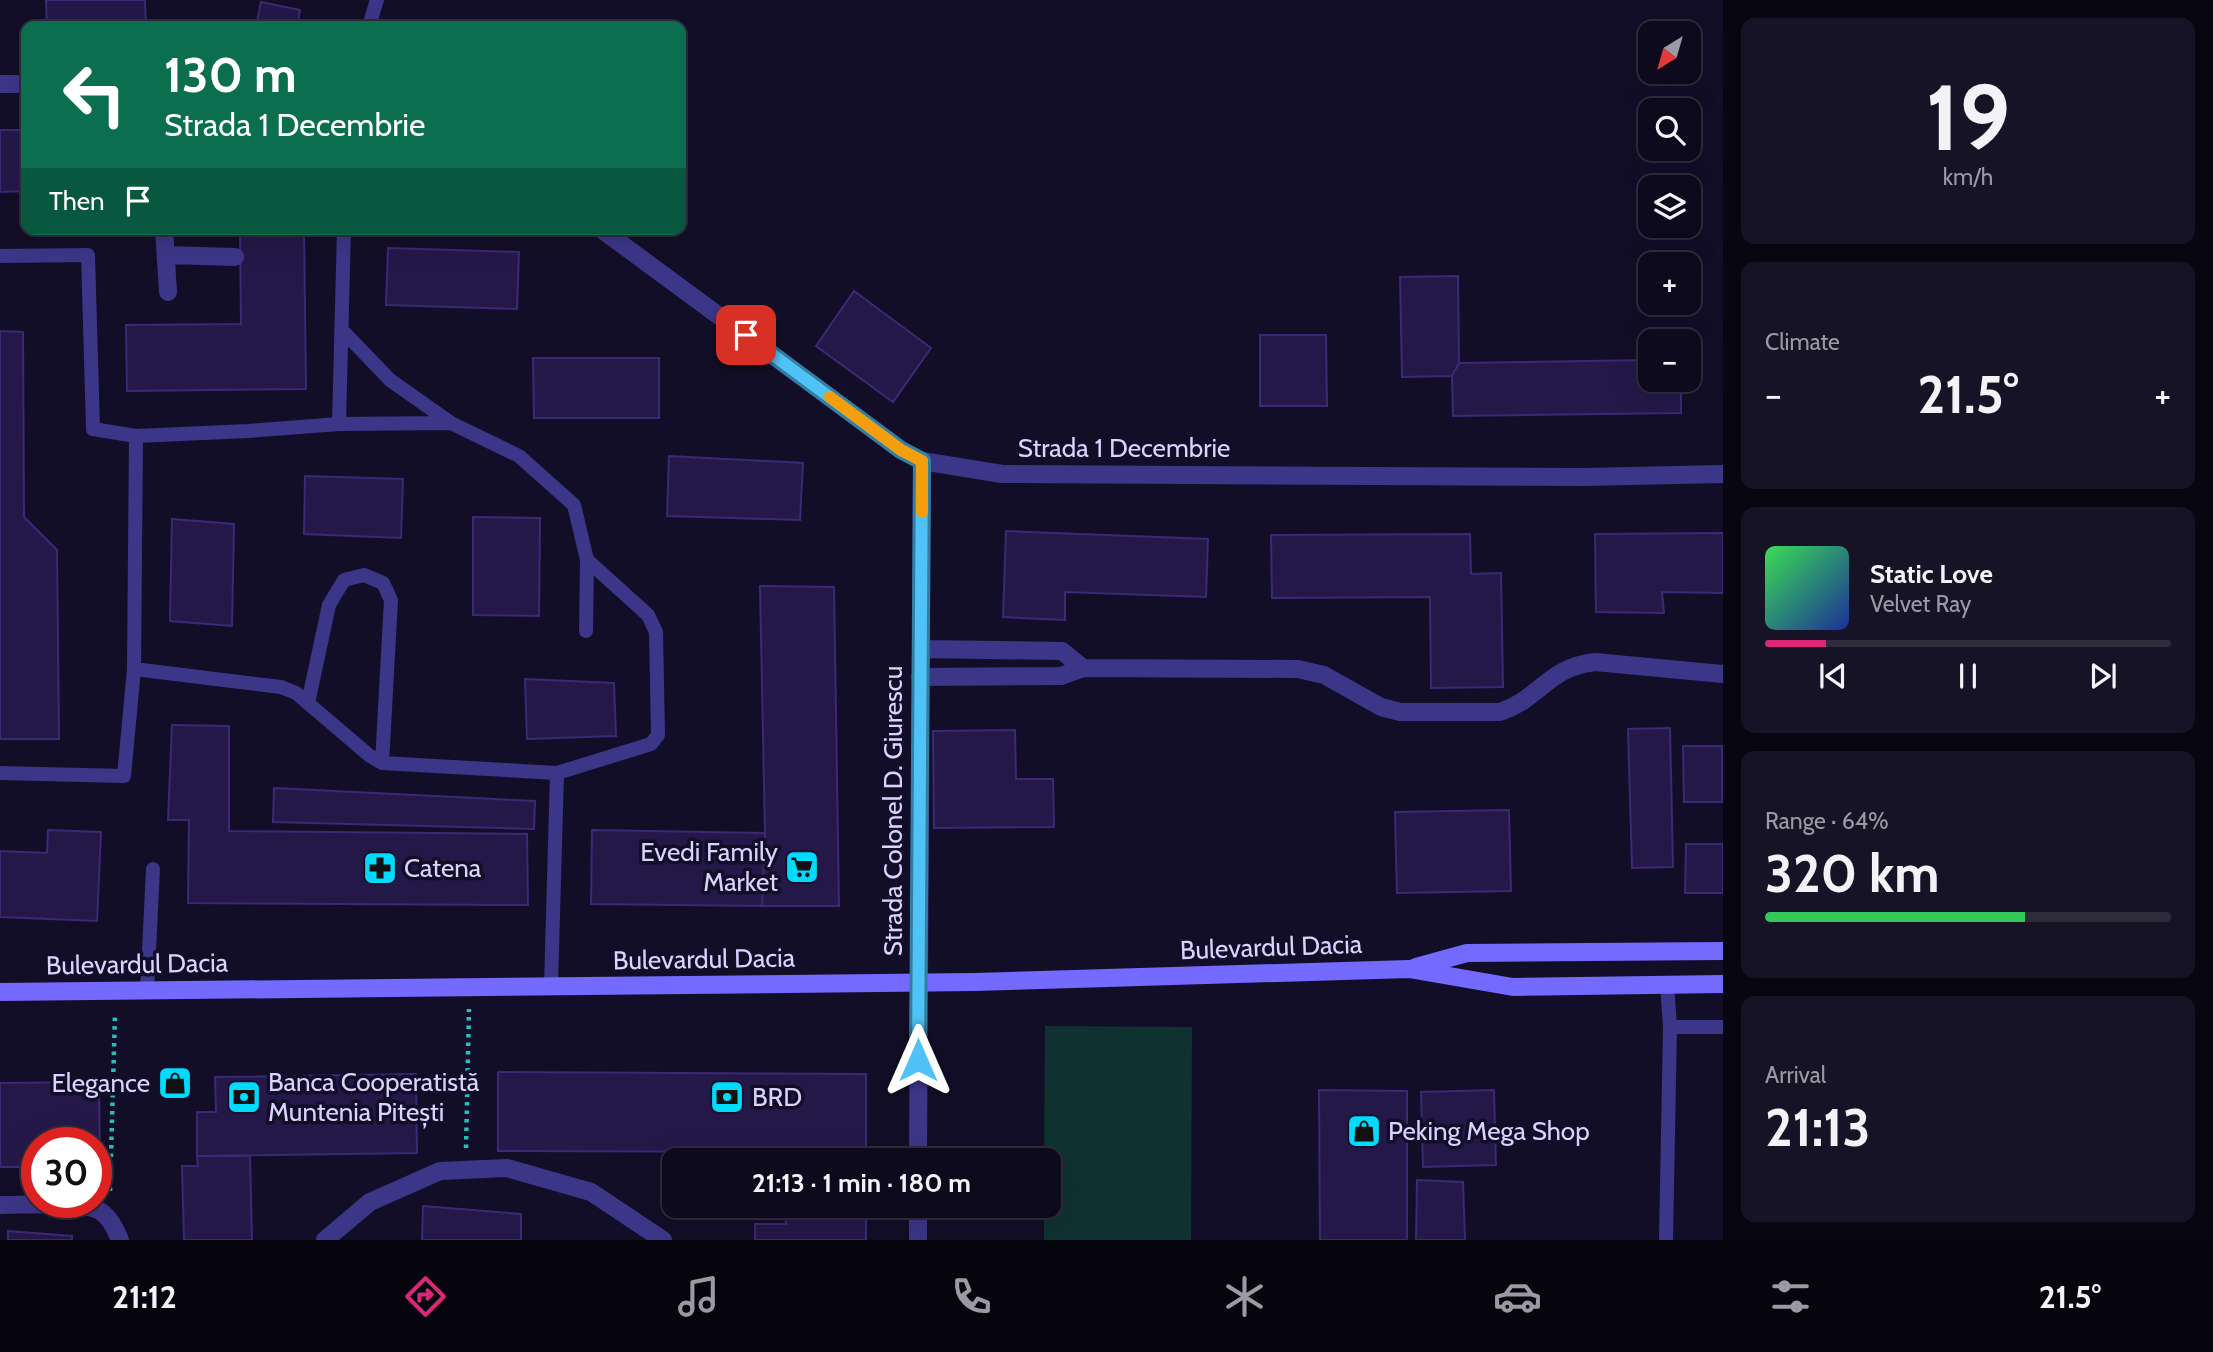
<!DOCTYPE html>
<meta charset="utf-8">
<style>
body{margin:0;font-family:Cabin,sans-serif;background:#171326;color:#f1f3f6;height:100vh;display:flex;flex-direction:column;font-size:26px;white-space:nowrap}
*{box-sizing:border-box;margin:0}
p{font-size:23px;color:#9b9aa4}
.icon{flex:none;width:38px;height:38px;fill:none;stroke:currentColor;stroke-width:2;stroke-linecap:round;stroke-linejoin:round}
.map{position:relative;flex:1;overflow:hidden}
.details{display:flex;flex-direction:column;gap:18px;padding:18px;background:#080610;width:490px}
.details>*{flex:none}
.hud{position:absolute;left:21px;top:21px;width:665px;height:214px;border-radius:14px;box-shadow:0 7px 28px #0002,0 0 0 2px #2e2b3b;background:#0b6e4f;color:#fff;overflow:hidden}
.needle{width:46px;rotate:217deg}
.controls{position:absolute;left:1638px;top:21px;display:grid;gap:14px}
.controls a{display:grid;place-items:center;width:63px;height:63px;border-radius:14px;background:#0e0a1d;box-shadow:0 7px 28px #0002,0 0 0 2px #2e2b3b;font-size:35px}
.speed{position:absolute;left:21px;top:1127px;display:flex;gap:14px;font-size:35px;font-weight:700;text-align:center}
.speed>*{display:grid;place-content:center;width:91px;height:91px;border-radius:50%;background:#0e0a1d;box-shadow:0 7px 28px #0002,0 0 0 2px #2e2b3b;line-height:1}
.speed .limit{border:10px solid #d22;background:#fff;color:#111}
.pin{position:absolute;display:grid;place-items:center;width:60px;height:60px;color:#fff;margin:-30px;border-radius:14px;box-shadow:0 4px 10px #0006}
.me{position:absolute;width:77px;margin:-38px;rotate:0deg;stroke-linejoin:round;filter:drop-shadow(0 0 5px #0008)}
.turn{display:flex;align-items:center;gap:24px;height:147px;padding:0 28px;font-size:32px}
.turn .icon{width:91px;height:91px;stroke-width:2.5}
.turn b{display:block;font-size:49px;line-height:60px}
.then{display:flex;align-items:center;height:66px;padding:0 28px;background:#0003;gap:14px;font-size:26px}
.big{font-size:52px;font-weight:700;line-height:1.1}
.details .widget{flex:1;display:flex;flex-direction:column;justify-content:center;gap:10px;min-width:0;padding:0 24px;border-radius:14px;background:#171326}
.details .dial{align-items:center;gap:0}
.dial b{font-size:91px;line-height:1}
.song{display:flex;align-items:center;gap:21px}
.cover{width:84px;height:84px;border-radius:10px;background:linear-gradient(135deg,hsl(130 70% 55%),hsl(230 70% 35%))}
.played{height:7px;border-radius:4px;background:linear-gradient(90deg,#db2777 15%,#2e2b3b 15%)}
.keys{display:flex;justify-content:space-around;direction:ltr}
.heat{display:flex;justify-content:space-between;align-items:center;font-size:38px;direction:ltr}
.charge{height:10px;border-radius:5px;background:linear-gradient(90deg,#34c759 64%,#2e2b3b 0)}
.trip{position:absolute;left:662px;top:1148px;width:399px;height:70px;border-radius:14px;background:#0e0a1d;box-shadow:0 7px 28px #0002,0 0 0 2px #2e2b3b;font-weight:700;line-height:70px;text-align:center}
.tabs{display:flex;height:112px;justify-content:space-around;align-items:center;background:#06040c;color:#9b9aa4}
.tabs .icon{width:49px;height:49px}
.tabs .selected{color:#db2777}
.tabs b{font-size:32px;color:#f1f3f6}
main{display:flex;flex:1;min-height:0}
.map>svg:first-child{display:block}
</style>
<main>
<div class="map">
<svg width="1723" height="1240" viewBox="0 0 1723 1240">
<rect width="100%" height="100%" fill="#130e27"/>
<!-- green -->
<path fill="#103131" d="M1045,1026L1192,1027L1191,1240H1044V1206H1048V1160H1044Z"/>
<!-- building -->
<path fill="#241849" stroke="#3c2976" stroke-width="2" d="M46,0H145L146,26H47Z
M261,2L300,10L297,26H256Z
M0,130H26V191L0,192Z
M240,229H304L306,389L127,391L126,325L241,324Z
M388,248L519,252L517,309L386,305Z
M1458,276L1459,363L1452,376L1402,377L1400,277Z
M854,291L931,348L893,402L816,346Z
M0,331L23,332L24,517L57,550L59,739H0Z
M1260,335H1326L1327,406H1260Z
M533,358H659V418H534Z
M1650,360V380H1681V413L1453,416L1452,376L1459,363Z
M669,456L803,463L800,520L667,516Z
M305,476L403,479L401,538L304,534Z
M473,517L540,518L539,616L473,615Z
M172,519L234,524L232,626L170,621Z
M1006,531L1208,539L1206,597L1065,592V620L1003,617Z
M1723,533V593L1662,592L1664,613L1596,612L1595,534Z
M1470,534L1471,574L1501,573L1503,687L1431,688L1430,597L1272,598L1271,535Z
M760,586L834,587L839,906H762L765,833Z
M525,679L614,683L616,736L527,739Z
M172,725L229,726V831L527,834L528,905L188,903L189,820H168Z
M1670,728L1673,867L1632,868L1628,729Z
M1015,730L1016,779H1053L1054,827L934,828L933,731Z
M1683,746H1722V802H1684Z
M274,788L535,801L534,829L273,822Z
M1509,810L1511,891L1397,893L1395,812Z
M48,830L101,832L97,921L0,917V851L47,853Z
M592,830L765,833L762,906L591,904Z
M1686,844H1723V893H1685Z
M498,1072L866,1074V1152L498,1151Z
M416,1074L417,1153L197,1156V1112H216L215,1077Z
M99,1082L100,1166H96V1143H37V1167H0V1083Z
M1319,1090L1407,1091V1240H1320Z
M1494,1090L1496,1165L1423,1167L1421,1092Z
M785,1152H866V1160H785Z
M197,1156H250L252,1240H184L182,1166H198Z
M1417,1180L1463,1182L1465,1240H1416Z
M423,1206L521,1214V1240H422Z
M785,1206H866V1240H755V1224H786Z
M8,1231L72,1236V1240H8Z"/>
<g fill="none" stroke-linecap="round" stroke-linejoin="round">
<!-- path -->
<path stroke="#27bfbc" stroke-width="4.5" stroke-dasharray="3.5 5" stroke-linecap="butt" d="M466,1148L469,1009
M110,1191L115,1014"/>
<!-- service -->
<path stroke="#3c3688" stroke-width="14" d="M369,26L377,0
M344,229L339,424L451,423L519,456L574,505L587,560L586,631
M0,256L88,255L93,429L136,436
M341,329L390,380L451,423
M339,424L248,431L136,436L134,669L281,687L296,693L370,756L382,763L557,773L551,986
M308,703L329,605L344,580L364,575L383,583L391,600L382,763
M0,773L124,776L134,669
M557,773L651,744L658,735L656,632L648,615L587,560
M147,991L153,869
M1670,1027H1723
M1666,1240L1670,1027L1667,984"/>
<!-- pedestrian -->
<path stroke="#3c3688" stroke-width="18" d="M164,229L168,292
M166,255L235,257"/>
<!-- minor -->
<path stroke="#3c3688" stroke-width="18" d="M921,649L1062,651L1083,668
M920,677L1061,676L1083,668L1298,669L1324,675L1381,707L1400,712H1500C1540,699 1548,667 1595,662L1723,674
M918,1160L922,461
M0,1205C25,1205 77,1201 98,1210C109,1215 116,1230 120,1240
M918,1206V1240
M325,1240L370,1202L440,1171L507,1168L591,1192L663,1240"/>
<!-- tertiary -->
<path stroke="#3c3688" stroke-width="18" d="M0,84H26
M601,229L901,450L922,461L1002,474L1584,477L1723,474"/>
<!-- secondary -->
<path stroke="#746aff" stroke-width="18" d="M1416,967L1467,953L1723,951
M0,992L974,982L1409,969L1513,987L1723,984"/>
</g>
<g fill="none" stroke-linecap="round" stroke-linejoin="round">
<!-- route casing -->
<g stroke="#337fa1" stroke-width="18">
<path id="route" d="M746,335L901,450L922,461L918,1060"/>
</g>
<!-- route -->
<use href="#route" stroke="#4fc3f7" stroke-width="12"/>
<!-- slow -->
<path stroke="#f59e0b" stroke-width="12" d="M830,397L901,450L922,461V512"/>
</g>
<!-- icons -->
<defs>
<g id="supermarket-square" transform="scale(1.75)"><rect x="-9" y="-9" width="18" height="18" rx="4" fill="#00dafe" stroke="#130e27"/><path d="M-6-5.5h2.5l.6 2H6L4.5 2H-2.5L-4.4-4H-6ZM-1.5 3.2a1.3 1.3 0 1 0 .1 0ZM3 3.2a1.3 1.3 0 1 0 .1 0Z" fill="#111"/></g>
<g id="pharmacy-square" transform="scale(1.75)"><rect x="-9" y="-9" width="18" height="18" rx="4" fill="#00dafe" stroke="#130e27"/><path d="M-2-6h4v4h4v4h-4v4h-4v-4h-4v-4h4Z" fill="#111"/></g>
<g id="shop-square" transform="scale(1.75)"><rect x="-9" y="-9" width="18" height="18" rx="4" fill="#00dafe" stroke="#130e27"/><path d="M-5-2.5h2.3a2.7 3.5 0 0 1 5.4 0H5L5.5 6h-11ZM-1.5-2.5h3a1.5 2.3 0 0 0-3 0Z" fill="#111"/></g>
<g id="bank-square" transform="scale(1.75)"><rect x="-9" y="-9" width="18" height="18" rx="4" fill="#00dafe" stroke="#130e27"/><path d="M-6-4H6V4H-6ZM0-2.3a2.3 2.3 0 1 0 0 4.6a2.3 2.3 0 1 0 0-4.6Z" fill="#111"/></g>
</defs>
<g fill-rule="evenodd">
<use href="#supermarket-square" x="802" y="867"/>
<use href="#pharmacy-square" x="380" y="868"/>
<use href="#shop-square" x="175" y="1083"/>
<use href="#bank-square" x="244" y="1097"/>
<use href="#bank-square" x="727" y="1097"/>
<use href="#shop-square" x="1364" y="1131"/>
</g>
<g text-anchor="middle" dominant-baseline="central" stroke-width="7" stroke-linejoin="round" paint-order="stroke">
<!-- street labels -->
<g font-size="26" fill="#dad3ff" stroke="#130e27">
<text x="1124" y="448">Strada 1 Decembrie</text>
<text transform="translate(893 811) rotate(-90)">Strada Colonel D. Giurescu</text>
<text transform="translate(1271 947) rotate(-2)">Bulevardul Dacia</text>
<text transform="translate(704 959) rotate(-1)">Bulevardul Dacia</text>
<text transform="translate(137 964) rotate(-1)">Bulevardul Dacia</text>
</g>
<!-- poi labels -->
<g font-size="26" fill="#dad3ff" stroke="#130e27" text-anchor="start">
<text x="778" y="852" text-anchor="end">Evedi Family<tspan x="778" dy="30">Market</tspan></text>
<text x="404" y="868">Catena</text>
<text x="268" y="1082">Banca Cooperatistă<tspan x="268" dy="30">Muntenia Pitești</tspan></text>
<text x="150" y="1083" text-anchor="end">Elegance</text>
<text x="752" y="1097">BRD</text>
<text x="1388" y="1131">Peking Mega Shop</text>
</g>
</g>
</svg>
<div class="controls">
<a><svg class="needle" viewBox="-14 -14 28 28"><path d="M0-13l5 13h-10z" fill="#e53935"/><path d="M0 13l5-13h-10z" fill="#9b9aa4"/></svg></a>
<a><svg class="icon" aria-label="search" viewBox="0 0 24 24"><circle cx="10" cy="10" r="6"/><path d="M15 15l6 6"/></svg></a>
<a><svg class="icon" aria-label="layers" viewBox="0 0 24 24"><path d="M12 4l9 5-9 5-9-5zM3 14l9 5 9-5"/></svg></a>
<a>+</a>
<a>−</a>
</div>
<div class="speed"><div class="limit">30</div></div>
<div class="pin" style="left:746px;top:335px;background:#d93025"><svg class="icon" aria-label="arrive" viewBox="0 0 24 24"><path d="M6 21V4h12l-3 4 3 4H6"/></svg></div>
<svg class="me" style="left:918px;top:1060px" viewBox="-20 -20 40 40"><path d="M0-17L14 15 0 8-14 15z" fill="#4fc3f7" stroke="#fff" stroke-width="4"/></svg>
<div class="trip">21:13 · 1 min · 180 m</div>
<div class="hud">
<div class="turn"><svg class="icon" aria-label="left" viewBox="0 0 24 24"><path d="M17 20v-9H6M10 6l-5 5 5 5"/></svg><div><b>130 m</b>Strada 1 Decembrie</div></div>
<div class="then">Then<svg class="icon" aria-label="arrive" viewBox="0 0 24 24"><path d="M6 21V4h12l-3 4 3 4H6"/></svg></div>
</div>
</div>
<section class="details">
<div class="widget dial"><b>19</b><p>km/h</p></div>
<div class="widget"><p>Climate</p>
<div class="heat"><a>−</a><b class="big">21.5°</b><a>+</a></div>
</div>
<div class="widget">
<div class="song"><i class="cover"></i><div><b>Static Love</b><p>Velvet Ray</p></div></div>
<div class="played"></div>
<div class="keys"><svg class="icon" aria-label="previous" viewBox="0 0 24 24"><path d="M18 5L8 12l10 7zM5 5v14"/></svg><svg class="icon" aria-label="pause" viewBox="0 0 24 24"><path d="M8 5v14M16 5v14"/></svg><svg class="icon" aria-label="next" viewBox="0 0 24 24"><path d="M6 5l10 7-10 7zM19 5v14"/></svg></div>
</div>
<div class="widget"><p>Range · 64%</p><b class="big">320 km</b><div class="charge"></div></div>
<div class="widget"><p>Arrival</p><b class="big">21:13</b></div>
</section>
</main>
<nav class="tabs">
<b>21:12</b>
<svg class="icon selected" aria-label="directions" viewBox="0 0 24 24"><path d="M12 3l9 9-9 9-9-9zM9 14v-3h6M13 9l2 2-2 2"/></svg>
<svg class="icon" aria-label="music" viewBox="0 0 24 24"><path d="M9 18V5l10-2v13"/><circle cx="6" cy="18" r="3"/><circle cx="16" cy="16" r="3"/></svg>
<svg class="icon" aria-label="phone" viewBox="0 0 24 24"><path d="M5 4h4l2 5-3 2q2 4 5 5l2-3 5 2v4C11 20 4 13 5 4z"/></svg>
<svg class="icon" aria-label="climate" viewBox="0 0 24 24"><path d="M12 3v18M4 7l16 10M4 17L20 7"/></svg>
<svg class="icon" aria-label="car" viewBox="0 0 24 24"><path d="M5 17H2v-5l4-1 3-4h7l3 4 3 1v5h-3M9 17h6M6 11h13"/><circle cx="7" cy="17" r="2"/><circle cx="17" cy="17" r="2"/></svg>
<svg class="icon" aria-label="filters" viewBox="0 0 24 24"><path d="M4 7h16M4 17h16"/><circle cx="9" cy="7" r="2"/><circle cx="15" cy="17" r="2"/></svg>
<b>21.5°</b>
</nav>
